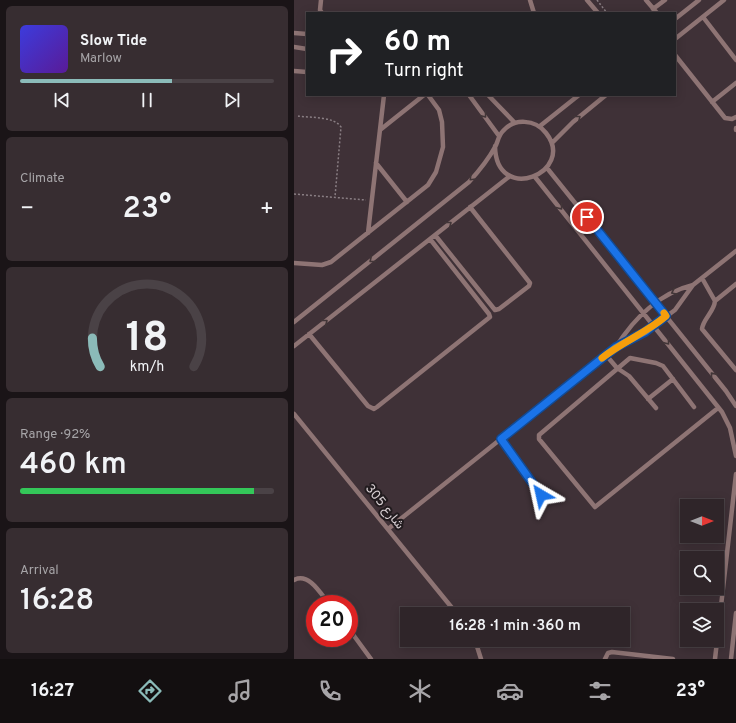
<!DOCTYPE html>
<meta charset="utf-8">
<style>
body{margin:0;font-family:Overpass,Vazirmatn,sans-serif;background:#372d31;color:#f1f3f6;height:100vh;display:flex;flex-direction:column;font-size:15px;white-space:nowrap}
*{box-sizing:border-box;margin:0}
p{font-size:13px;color:#a7a5a8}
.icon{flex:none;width:22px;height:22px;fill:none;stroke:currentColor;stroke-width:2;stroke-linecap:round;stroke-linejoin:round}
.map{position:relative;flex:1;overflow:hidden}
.drawer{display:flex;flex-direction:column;gap:6px;padding:6px;background:#1a1417;width:294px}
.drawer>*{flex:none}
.banner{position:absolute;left:12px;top:12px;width:370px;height:84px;border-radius:0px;box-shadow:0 2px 10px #0003,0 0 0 1px #4a4246;background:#202124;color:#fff;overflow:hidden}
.needle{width:26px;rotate:90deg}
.tools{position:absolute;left:386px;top:499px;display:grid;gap:8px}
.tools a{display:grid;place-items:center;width:44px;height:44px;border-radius:0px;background:#2f2529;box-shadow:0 2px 10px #0003,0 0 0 1px #4a4246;font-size:20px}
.speed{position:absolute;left:12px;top:595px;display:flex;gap:8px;font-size:20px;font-weight:700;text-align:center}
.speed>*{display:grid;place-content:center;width:52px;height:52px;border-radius:50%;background:#2f2529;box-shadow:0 2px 10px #0003,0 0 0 1px #4a4246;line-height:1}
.speed .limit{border:6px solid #d22;background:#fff;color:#111}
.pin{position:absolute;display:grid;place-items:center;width:34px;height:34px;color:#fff;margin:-17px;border:2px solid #fff;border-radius:50%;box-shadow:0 1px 4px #0007}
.me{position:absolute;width:44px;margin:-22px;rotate:324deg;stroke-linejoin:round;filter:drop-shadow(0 0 3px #0008)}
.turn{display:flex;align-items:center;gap:14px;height:84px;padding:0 12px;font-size:18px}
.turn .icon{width:52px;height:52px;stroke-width:2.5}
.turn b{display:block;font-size:28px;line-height:34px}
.big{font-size:30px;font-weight:600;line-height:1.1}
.drawer .tile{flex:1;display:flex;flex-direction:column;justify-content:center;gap:6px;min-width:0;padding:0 14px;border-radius:6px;background:#372d31}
.drawer .dial{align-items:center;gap:0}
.dial svg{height:104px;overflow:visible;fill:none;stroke:#4a4246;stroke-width:7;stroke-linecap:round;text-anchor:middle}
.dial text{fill:#f1f3f6;stroke:none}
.song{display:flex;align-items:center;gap:12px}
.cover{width:48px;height:48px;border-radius:6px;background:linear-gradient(135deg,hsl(240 70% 55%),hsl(270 70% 35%))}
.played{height:4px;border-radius:2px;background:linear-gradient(90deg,#8bbbb9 60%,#4a4246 60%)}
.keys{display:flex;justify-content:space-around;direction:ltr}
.heat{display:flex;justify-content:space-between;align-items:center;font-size:22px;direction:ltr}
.charge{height:6px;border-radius:3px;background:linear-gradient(90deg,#34c759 92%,#4a4246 0)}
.trip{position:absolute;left:106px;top:607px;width:230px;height:40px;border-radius:0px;background:#2f2529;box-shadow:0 2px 10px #0003,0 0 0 1px #4a4246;font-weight:600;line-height:40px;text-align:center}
.tabs{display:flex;height:64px;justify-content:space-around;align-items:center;background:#130f10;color:#a7a5a8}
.tabs .icon{width:28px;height:28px}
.tabs .current{color:#8bbbb9}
.tabs b{font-size:18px;color:#f1f3f6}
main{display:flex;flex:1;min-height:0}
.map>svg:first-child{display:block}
</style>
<main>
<section class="drawer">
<div class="tile">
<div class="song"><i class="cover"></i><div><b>Slow Tide</b><p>Marlow</p></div></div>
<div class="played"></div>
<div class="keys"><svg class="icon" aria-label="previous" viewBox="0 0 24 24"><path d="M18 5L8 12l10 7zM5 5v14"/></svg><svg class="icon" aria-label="pause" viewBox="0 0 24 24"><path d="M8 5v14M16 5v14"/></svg><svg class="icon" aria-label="next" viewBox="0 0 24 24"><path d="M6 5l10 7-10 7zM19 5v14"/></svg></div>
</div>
<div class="tile"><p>Climate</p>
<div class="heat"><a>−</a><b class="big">23°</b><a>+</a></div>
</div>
<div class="tile dial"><svg viewBox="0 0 100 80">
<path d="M14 69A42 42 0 1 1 86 69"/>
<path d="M14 69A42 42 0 0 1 8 47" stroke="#8bbbb9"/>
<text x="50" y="56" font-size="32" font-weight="700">18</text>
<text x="50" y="72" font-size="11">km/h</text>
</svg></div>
<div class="tile"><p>Range · 92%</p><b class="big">460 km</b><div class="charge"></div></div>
<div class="tile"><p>Arrival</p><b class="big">16:28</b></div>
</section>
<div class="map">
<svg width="442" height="659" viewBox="0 0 442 659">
<rect width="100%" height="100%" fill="#3f3137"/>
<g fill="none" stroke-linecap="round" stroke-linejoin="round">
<!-- path -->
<path stroke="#897e83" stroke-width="1.5" stroke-dasharray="2 2" stroke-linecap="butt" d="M303,0L313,13
M4,116C16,118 40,116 47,127L41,197
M0,194L72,200"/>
<!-- service -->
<path stroke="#8e7474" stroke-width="4.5" d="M27,0L26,10L28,13
M236,0L240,13
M293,0L304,13
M352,0L363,13
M359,9L371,0
M409,17L442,60
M381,19L405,0
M0,33L13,34
M381,39L430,0
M0,47L13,49
M381,55L431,118L438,119L442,117
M0,71L13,72
M175,95L205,136
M194,95L221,123
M418,102L442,83
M246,126L285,95
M442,128V130
M86,130L130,95
M258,143L279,122L312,95
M82,163L113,202
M253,168L432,391L442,406
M241,177L428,412L436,428L442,456
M74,233L90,95
M141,235L201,310L205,309L235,286L236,283L176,207
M0,263L28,265L37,262L134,185L142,172L149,147L148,122L145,110L134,95
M408,278L421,301C420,312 409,319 408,329L442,370
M421,301L442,284
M0,322L175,182C185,171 194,160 201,147C204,142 204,136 209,131C220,118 241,119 252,133C283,172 202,206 201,146
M15,334L74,406L80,409L83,407L196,317L195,314L136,239
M0,346L216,176
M322,347C340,318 366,293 399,285
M312,355L323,368L335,376L362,408
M354,399L379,379
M400,407L369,366L362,363L336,358L245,435V439L301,507L424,408
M0,414L163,614
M207,439L247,495
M94,529L322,347L351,332L381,310L399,285L442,251
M0,580C15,572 27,594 35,604
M55,629L77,659
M181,640L187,659
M311,659L314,653L318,652L379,659
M421,659L442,474
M437,659L442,613"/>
</g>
<!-- one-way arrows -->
<defs><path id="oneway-chevron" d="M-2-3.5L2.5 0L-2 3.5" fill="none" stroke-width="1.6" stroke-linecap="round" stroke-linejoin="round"/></defs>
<g stroke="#423638">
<use href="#oneway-chevron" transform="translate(190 115) rotate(53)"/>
<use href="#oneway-chevron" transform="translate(284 118) rotate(-39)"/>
<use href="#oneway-chevron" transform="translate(178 178) rotate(135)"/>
<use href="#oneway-chevron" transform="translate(266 207) rotate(52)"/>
<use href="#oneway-chevron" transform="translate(155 224) rotate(-38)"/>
<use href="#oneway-chevron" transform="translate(78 260) rotate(141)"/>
<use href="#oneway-chevron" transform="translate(380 292) rotate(155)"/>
<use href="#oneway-chevron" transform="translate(31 322) rotate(-38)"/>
<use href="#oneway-chevron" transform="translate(373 342) rotate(52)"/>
<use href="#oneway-chevron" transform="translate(419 375) rotate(-129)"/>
</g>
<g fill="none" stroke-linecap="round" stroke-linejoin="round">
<!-- route casing -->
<g stroke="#114b97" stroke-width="10">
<path id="route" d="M247,495L207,439L322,347L351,332L372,316L293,217"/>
</g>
<!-- route -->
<use href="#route" stroke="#1a73e8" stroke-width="7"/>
<!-- slow -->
<path stroke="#f59e0b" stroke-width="7" d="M308,358C328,342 352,333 372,316L370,313"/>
</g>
<g text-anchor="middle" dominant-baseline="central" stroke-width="4" stroke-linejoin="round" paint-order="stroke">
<!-- street labels -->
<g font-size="13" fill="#d9d0d4" stroke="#211b1e">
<text transform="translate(90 507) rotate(51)">شارع 305</text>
</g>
</g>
</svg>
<div class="tools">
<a><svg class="needle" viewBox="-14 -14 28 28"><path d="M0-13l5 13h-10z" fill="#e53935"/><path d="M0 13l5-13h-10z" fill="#a7a5a8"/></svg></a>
<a><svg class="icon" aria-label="search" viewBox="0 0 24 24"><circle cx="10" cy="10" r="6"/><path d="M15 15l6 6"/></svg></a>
<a><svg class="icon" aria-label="layers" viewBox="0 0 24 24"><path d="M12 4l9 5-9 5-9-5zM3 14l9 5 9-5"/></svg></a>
</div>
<div class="speed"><div class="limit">20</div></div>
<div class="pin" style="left:293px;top:217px;background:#d93025"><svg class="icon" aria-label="arrive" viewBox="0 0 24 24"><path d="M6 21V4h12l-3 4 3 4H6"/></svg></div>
<svg class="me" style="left:247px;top:495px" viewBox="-20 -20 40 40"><path d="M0-17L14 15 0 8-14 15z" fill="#1a73e8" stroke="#fff" stroke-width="4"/></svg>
<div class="trip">16:28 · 1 min · 360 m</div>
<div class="banner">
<div class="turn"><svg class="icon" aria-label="right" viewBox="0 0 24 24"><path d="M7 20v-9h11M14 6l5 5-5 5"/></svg><div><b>60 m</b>Turn right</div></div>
</div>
</div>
</main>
<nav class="tabs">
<b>16:27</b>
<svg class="icon current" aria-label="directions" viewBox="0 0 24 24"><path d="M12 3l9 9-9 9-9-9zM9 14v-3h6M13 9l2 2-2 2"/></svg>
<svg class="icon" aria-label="music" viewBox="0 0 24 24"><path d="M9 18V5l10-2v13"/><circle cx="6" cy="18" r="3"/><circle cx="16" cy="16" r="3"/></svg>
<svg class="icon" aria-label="phone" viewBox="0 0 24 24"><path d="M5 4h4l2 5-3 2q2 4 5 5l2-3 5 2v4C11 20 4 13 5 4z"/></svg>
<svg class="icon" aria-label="climate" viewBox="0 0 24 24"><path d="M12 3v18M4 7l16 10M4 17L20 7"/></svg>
<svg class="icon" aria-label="car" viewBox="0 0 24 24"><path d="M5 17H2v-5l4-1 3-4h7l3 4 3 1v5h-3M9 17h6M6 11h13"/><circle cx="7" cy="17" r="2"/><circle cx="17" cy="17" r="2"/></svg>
<svg class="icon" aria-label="filters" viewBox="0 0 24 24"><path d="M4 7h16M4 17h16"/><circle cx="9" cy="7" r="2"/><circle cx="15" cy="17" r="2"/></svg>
<b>23°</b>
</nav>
